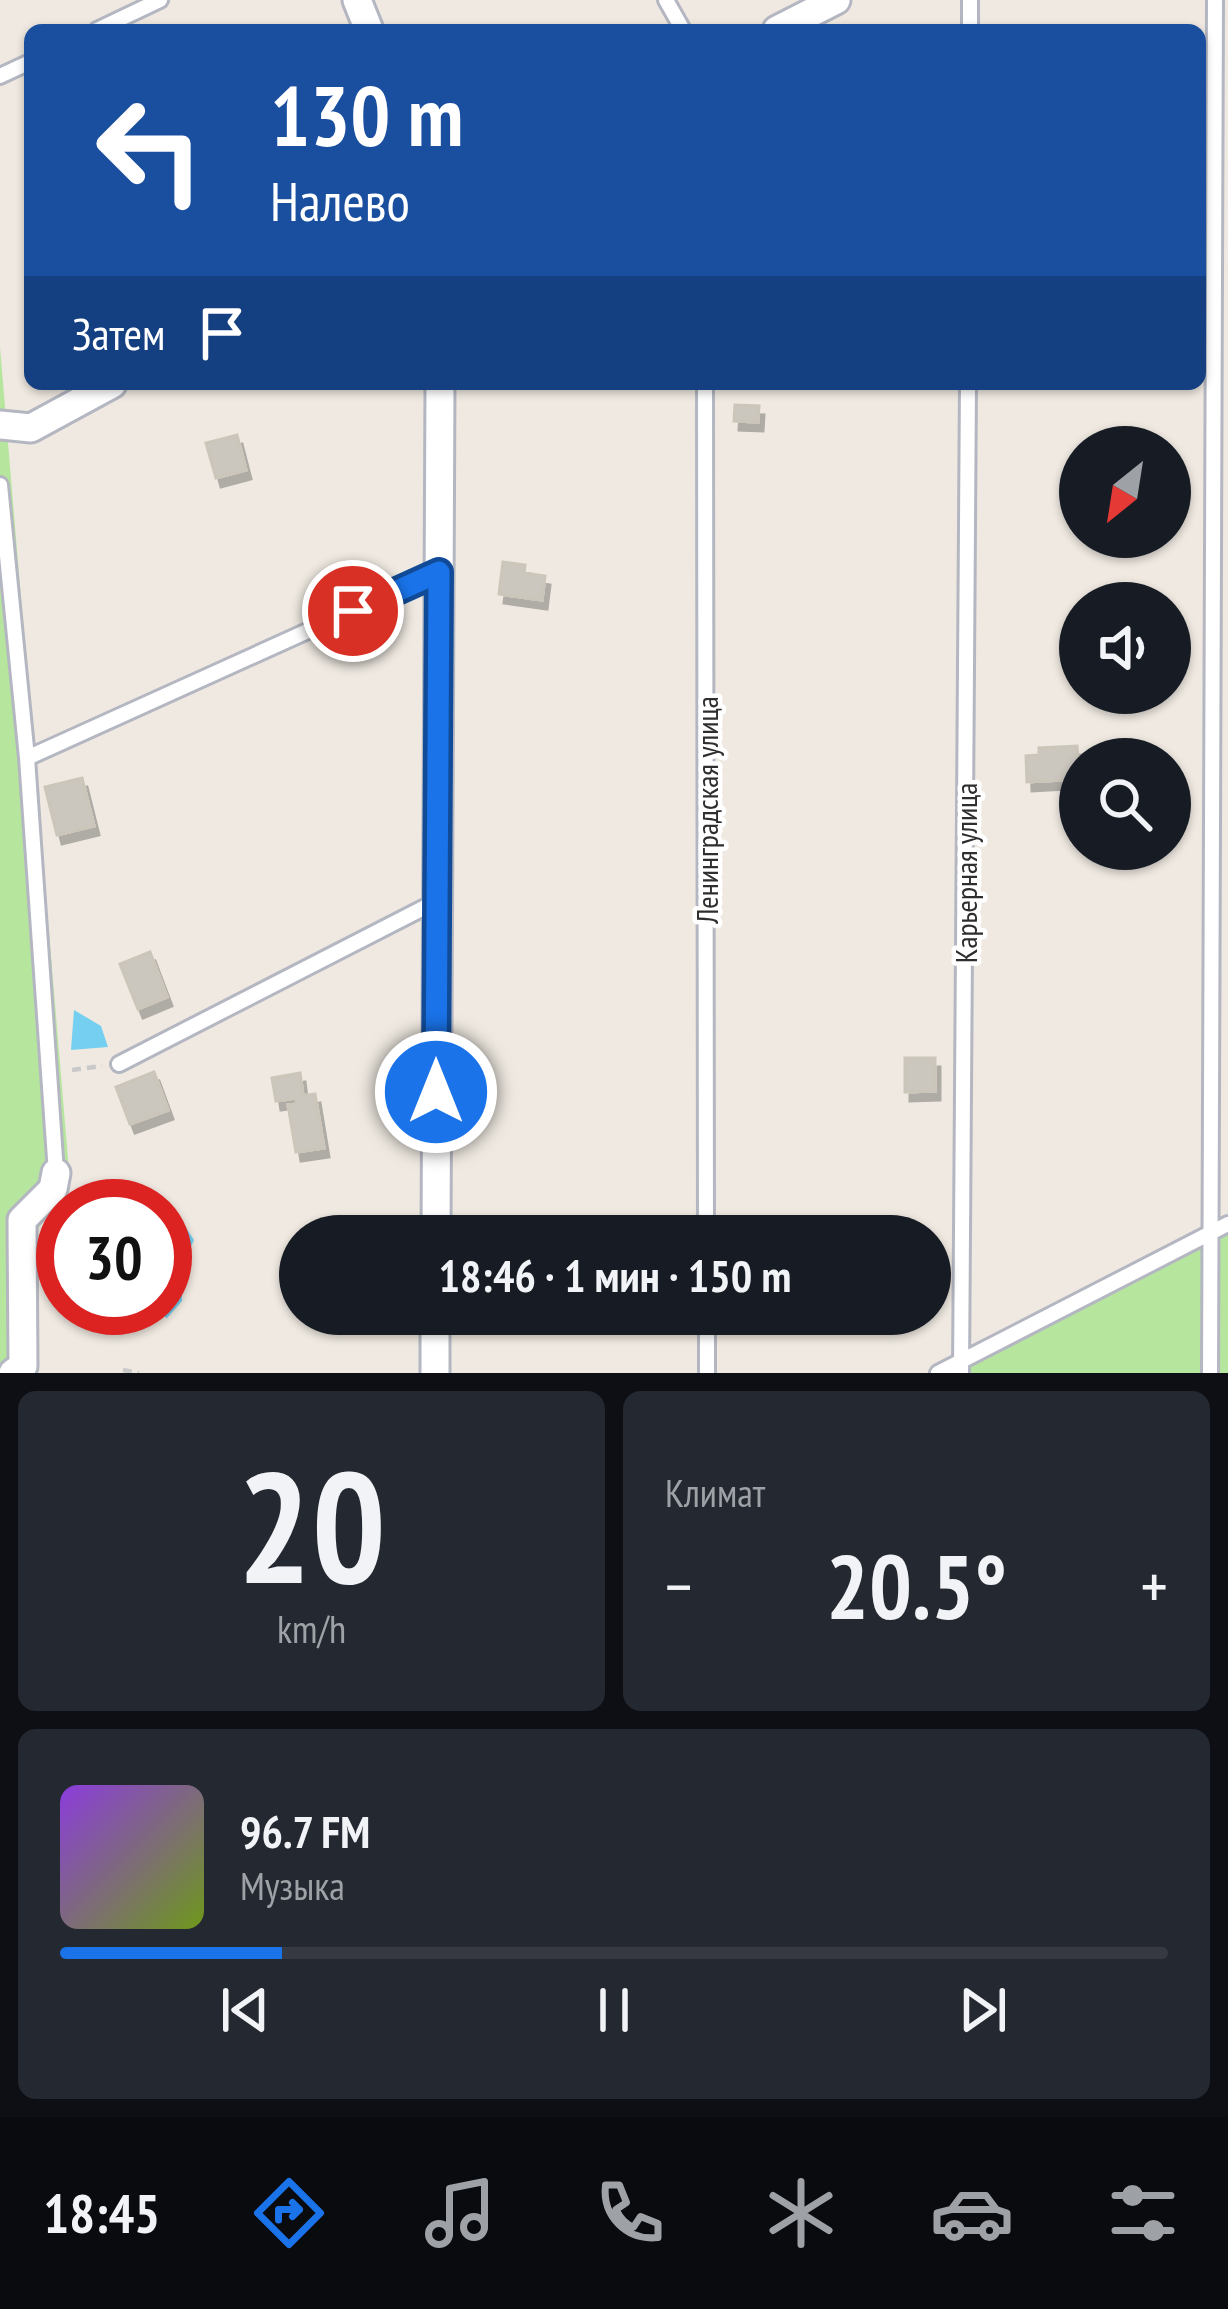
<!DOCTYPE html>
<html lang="ru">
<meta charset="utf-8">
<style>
body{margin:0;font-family:"PT Sans Narrow",sans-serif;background:#242831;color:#f1f3f6;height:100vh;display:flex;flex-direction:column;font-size:45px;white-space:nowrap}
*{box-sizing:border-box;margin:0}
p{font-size:39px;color:#9ea1a6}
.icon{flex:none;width:66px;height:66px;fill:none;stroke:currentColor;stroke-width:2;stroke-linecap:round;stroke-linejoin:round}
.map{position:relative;height:1373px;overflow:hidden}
.drawer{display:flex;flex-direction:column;gap:18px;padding:18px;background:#0d0f14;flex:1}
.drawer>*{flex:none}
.banner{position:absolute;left:24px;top:24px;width:1182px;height:366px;border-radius:18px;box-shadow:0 3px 9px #0004;background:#1a4fa0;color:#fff;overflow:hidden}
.needle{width:78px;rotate:210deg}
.controls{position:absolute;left:1059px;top:426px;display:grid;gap:24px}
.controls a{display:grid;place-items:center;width:132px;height:132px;border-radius:50%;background:#171b24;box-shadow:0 3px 9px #0004;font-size:60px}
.speed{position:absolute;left:36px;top:1179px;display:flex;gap:24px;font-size:60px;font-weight:700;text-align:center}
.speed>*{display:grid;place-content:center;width:156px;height:156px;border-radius:50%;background:#171b24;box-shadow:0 3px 9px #0004;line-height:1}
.speed .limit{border:18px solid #d22;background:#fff;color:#111}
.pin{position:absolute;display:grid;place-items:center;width:102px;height:102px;color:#fff;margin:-51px;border:6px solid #fff;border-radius:50%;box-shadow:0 3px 12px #0007}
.me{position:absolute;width:132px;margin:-66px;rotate:0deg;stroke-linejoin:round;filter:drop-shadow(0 0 9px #0008)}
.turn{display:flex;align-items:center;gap:42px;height:252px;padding:0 48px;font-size:54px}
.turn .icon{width:156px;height:156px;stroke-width:2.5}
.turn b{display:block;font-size:84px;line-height:102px}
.then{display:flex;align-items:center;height:114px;padding:0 48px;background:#0003;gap:24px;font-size:45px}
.big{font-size:90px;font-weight:700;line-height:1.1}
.drawer .card{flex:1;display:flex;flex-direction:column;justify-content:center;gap:18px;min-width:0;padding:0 42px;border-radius:18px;background:#242831}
.drawer .dial{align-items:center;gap:0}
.dial b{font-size:156px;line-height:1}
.song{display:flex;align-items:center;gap:36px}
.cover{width:144px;height:144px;border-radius:18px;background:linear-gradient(135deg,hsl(270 70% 55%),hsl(80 70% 35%))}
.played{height:12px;border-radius:6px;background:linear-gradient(90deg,#1a73e8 20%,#363941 20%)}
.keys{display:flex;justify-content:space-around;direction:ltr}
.heat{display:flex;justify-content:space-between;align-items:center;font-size:66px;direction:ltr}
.drawer .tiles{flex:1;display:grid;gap:18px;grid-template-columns:1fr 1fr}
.card:last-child{grid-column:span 2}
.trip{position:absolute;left:279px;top:1215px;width:672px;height:120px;border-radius:60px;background:#171b24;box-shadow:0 3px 9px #0004;font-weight:700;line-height:120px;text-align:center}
.dock{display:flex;height:192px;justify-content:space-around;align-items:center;background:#090b0e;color:#9ea1a6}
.dock .icon{width:84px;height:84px}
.dock .current{color:#1a73e8}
.dock b{font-size:54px;color:#f1f3f6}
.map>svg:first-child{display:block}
</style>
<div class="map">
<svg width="1228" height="1373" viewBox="0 0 1228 1373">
<defs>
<filter id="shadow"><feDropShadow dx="5" dy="9" stdDeviation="0" flood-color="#0004"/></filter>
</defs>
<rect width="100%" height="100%" fill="#efe9e1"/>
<!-- green -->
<path fill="#b6e59e" d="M0,347L70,1183L35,1233L37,1373H0Z
M1228,1231V1373H959Z"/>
<!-- water -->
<path fill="#75cff0" d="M74,1010L101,1026L108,1047L71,1050Z
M165,1223L185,1226L194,1240L182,1266V1301L167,1318L149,1308H165Z"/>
<!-- building -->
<path fill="#cbc7bf" stroke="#cbc5ba" stroke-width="3" filter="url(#shadow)" d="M735,405L759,406L758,422L734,421Z
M237,435L246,470L216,478L206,443Z
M503,562L525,565L524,573L545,576L542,600L499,594Z
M1077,746L1079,779L1027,782L1026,756L1039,755V748Z
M82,778L94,826L57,835L45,787Z
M150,952L167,997L138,1009L120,964Z
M905,1058H935V1091L905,1092Z
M154,1072L168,1110L130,1124L116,1087Z
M300,1073L303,1096L315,1094L324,1148L296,1152L288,1105L297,1104L296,1098L276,1101L272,1078Z"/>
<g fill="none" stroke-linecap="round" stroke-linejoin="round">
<!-- lane casing -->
<g stroke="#b4b7c1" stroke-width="20">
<path id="lane" d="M666,0L683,30
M97,30L160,0
M970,30V0
M0,76L30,62
M705,384L706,1236
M0,485L27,758L56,1173
M27,758L438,572
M119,1064L437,901
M707,1314V1373
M938,1373L1228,1224
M961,1373L968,384
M1210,1373L1215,0"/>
</g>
<!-- street casing -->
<g stroke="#b4b7c1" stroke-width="33">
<path id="street" d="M357,0L369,30
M777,30L836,0
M0,425L31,428L112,384
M436,1236L440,384
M13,1373L23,1366L22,1220L53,1189L56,1173
M435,1373V1314"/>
</g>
<!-- path -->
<path stroke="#c9c9c9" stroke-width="4.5" stroke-dasharray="9 6" stroke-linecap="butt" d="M72,1070L102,1066
M123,1370L139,1373"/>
<!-- lane -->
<use href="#lane" stroke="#fff" stroke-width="14"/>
<!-- street -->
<use href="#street" stroke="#fff" stroke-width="27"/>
</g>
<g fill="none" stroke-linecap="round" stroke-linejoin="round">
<!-- route casing -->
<g stroke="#114b97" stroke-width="30">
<path id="route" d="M353,611L439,572L436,1092"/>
</g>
<!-- route -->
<use href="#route" stroke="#1a73e8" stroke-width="21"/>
</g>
<g text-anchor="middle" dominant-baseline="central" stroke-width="9" stroke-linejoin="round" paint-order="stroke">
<!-- street labels -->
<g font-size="30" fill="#2e2e2e" stroke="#fff">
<text transform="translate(706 810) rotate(-90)">Ленинградская улица</text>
<text transform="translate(965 873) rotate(-90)">Карьерная улица</text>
</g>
</g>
</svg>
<div class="controls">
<a><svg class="needle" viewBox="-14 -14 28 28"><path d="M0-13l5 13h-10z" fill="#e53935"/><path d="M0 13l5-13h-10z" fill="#9ea1a6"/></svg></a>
<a><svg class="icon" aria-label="sound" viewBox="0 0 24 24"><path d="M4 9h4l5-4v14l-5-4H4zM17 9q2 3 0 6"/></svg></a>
<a><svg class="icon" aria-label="search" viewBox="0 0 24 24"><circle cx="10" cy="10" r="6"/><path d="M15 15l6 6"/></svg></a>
</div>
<div class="speed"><div class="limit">30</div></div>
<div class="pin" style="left:353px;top:611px;background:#d93025"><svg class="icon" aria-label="arrive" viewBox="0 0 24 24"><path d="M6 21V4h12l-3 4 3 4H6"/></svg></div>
<svg class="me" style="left:436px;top:1092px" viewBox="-20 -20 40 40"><circle r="17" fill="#1a73e8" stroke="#fff" stroke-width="3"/><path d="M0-11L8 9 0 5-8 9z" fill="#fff"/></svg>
<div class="trip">18:46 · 1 мин · 150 m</div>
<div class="banner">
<div class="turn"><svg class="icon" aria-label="left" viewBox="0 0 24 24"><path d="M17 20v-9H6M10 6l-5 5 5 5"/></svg><div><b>130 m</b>Налево</div></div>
<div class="then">Затем<svg class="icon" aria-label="arrive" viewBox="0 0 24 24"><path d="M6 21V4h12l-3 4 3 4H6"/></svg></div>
</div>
</div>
<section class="drawer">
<div class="tiles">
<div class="card dial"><b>20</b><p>km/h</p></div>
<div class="card"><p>Климат</p>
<div class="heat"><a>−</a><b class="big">20.5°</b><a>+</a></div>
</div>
<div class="card">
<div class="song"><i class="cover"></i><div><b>96.7 FM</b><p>Музыка</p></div></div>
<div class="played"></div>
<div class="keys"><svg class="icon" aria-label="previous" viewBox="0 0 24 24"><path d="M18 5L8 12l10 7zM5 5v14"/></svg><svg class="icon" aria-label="pause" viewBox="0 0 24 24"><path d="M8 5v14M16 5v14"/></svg><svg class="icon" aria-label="next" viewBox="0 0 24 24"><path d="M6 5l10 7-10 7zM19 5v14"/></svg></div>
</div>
</div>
</section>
<nav class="dock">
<b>18:45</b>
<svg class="icon current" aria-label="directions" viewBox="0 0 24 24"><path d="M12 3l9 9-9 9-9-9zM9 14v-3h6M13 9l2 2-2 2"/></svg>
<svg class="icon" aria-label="music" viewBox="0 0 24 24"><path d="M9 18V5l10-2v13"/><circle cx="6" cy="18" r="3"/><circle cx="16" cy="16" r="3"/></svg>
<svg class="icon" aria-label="phone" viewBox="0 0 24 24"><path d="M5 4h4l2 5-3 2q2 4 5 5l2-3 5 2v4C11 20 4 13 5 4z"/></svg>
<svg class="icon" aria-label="climate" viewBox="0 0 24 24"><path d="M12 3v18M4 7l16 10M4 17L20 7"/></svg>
<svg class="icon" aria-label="car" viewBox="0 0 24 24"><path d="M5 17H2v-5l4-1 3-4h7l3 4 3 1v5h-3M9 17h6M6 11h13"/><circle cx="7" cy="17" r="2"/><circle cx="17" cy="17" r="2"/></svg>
<svg class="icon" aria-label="filters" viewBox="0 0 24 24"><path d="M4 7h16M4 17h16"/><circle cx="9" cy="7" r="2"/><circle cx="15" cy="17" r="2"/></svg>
</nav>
